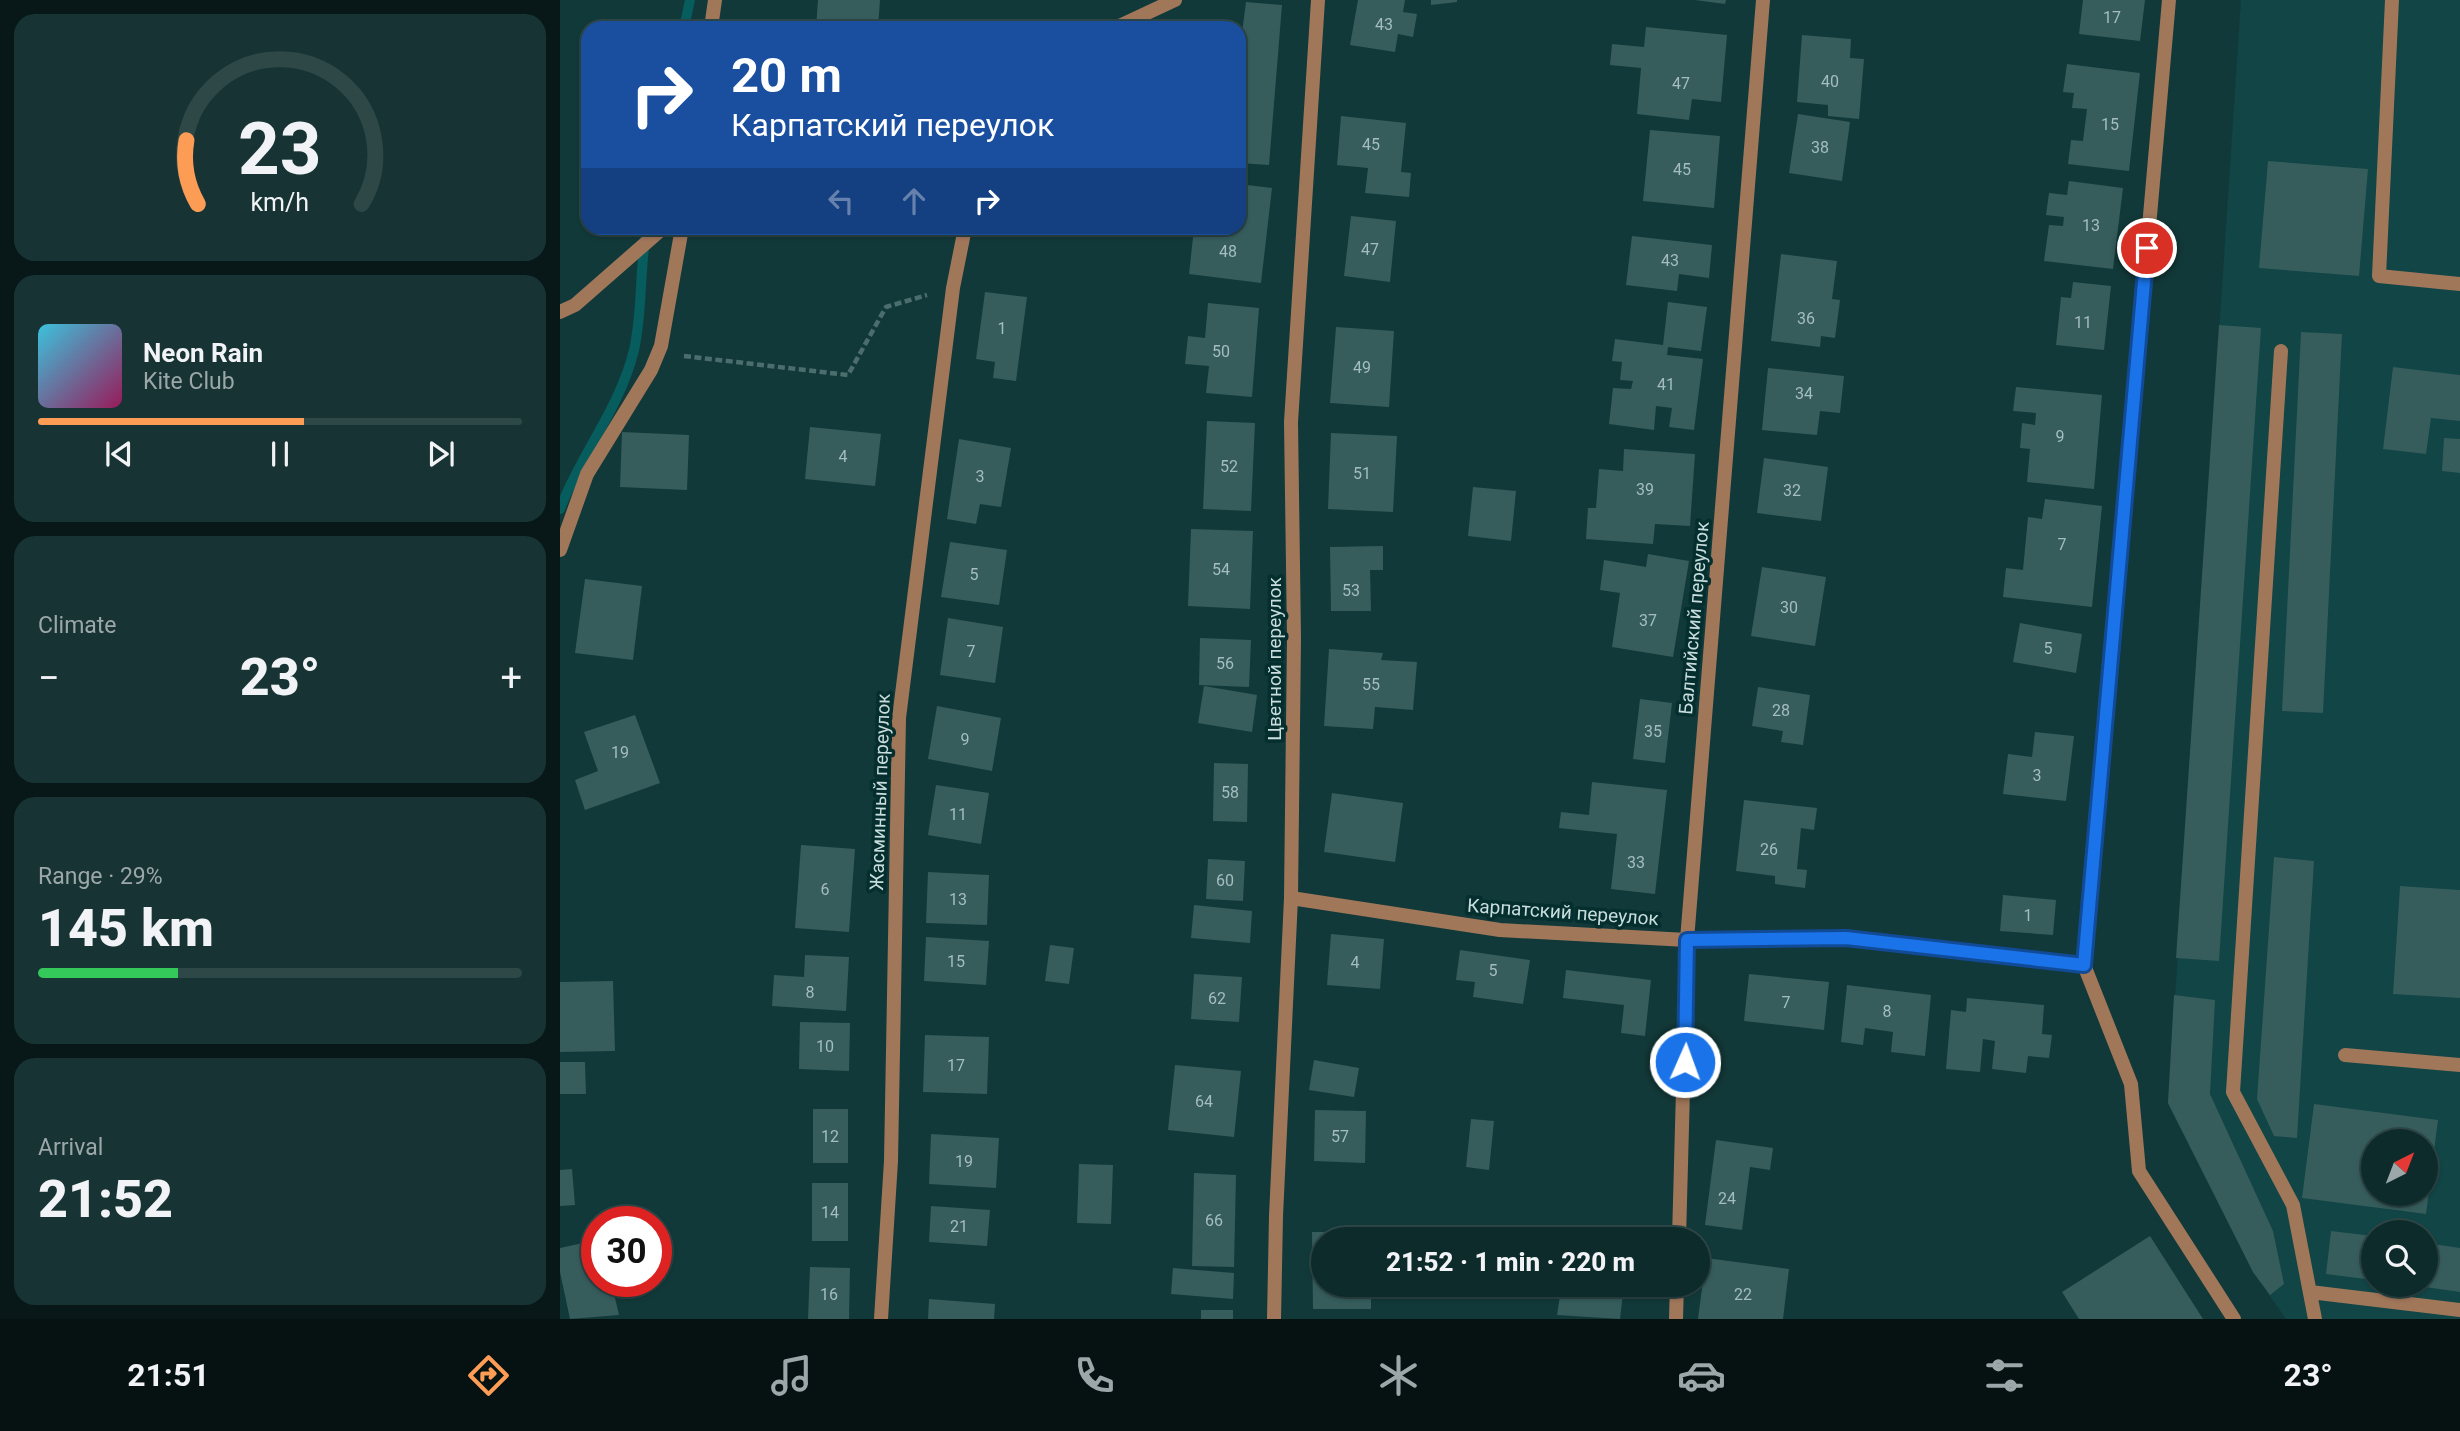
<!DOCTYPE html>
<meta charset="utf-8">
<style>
body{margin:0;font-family:Roboto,sans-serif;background:#173333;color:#f1f3f6;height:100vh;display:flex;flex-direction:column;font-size:26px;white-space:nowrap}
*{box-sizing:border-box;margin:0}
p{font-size:23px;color:#9ba7a9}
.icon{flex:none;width:38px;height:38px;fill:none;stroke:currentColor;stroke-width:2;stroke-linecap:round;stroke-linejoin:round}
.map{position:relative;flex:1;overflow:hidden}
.drawer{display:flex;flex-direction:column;gap:14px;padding:14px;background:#081818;width:560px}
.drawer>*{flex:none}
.hud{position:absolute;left:21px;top:21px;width:665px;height:214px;border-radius:21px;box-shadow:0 2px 5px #0004,0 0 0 2px #2e4747;background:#1a4fa0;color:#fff;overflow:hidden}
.needle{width:46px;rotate:42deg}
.buttons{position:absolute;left:1801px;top:1129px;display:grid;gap:14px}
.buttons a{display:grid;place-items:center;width:77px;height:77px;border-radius:50%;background:#0e2b2b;box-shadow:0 2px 5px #0004,0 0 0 2px #2e4747;font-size:35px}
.speed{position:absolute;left:21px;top:1206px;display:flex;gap:14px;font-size:35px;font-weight:700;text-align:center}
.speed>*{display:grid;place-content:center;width:91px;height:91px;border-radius:50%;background:#0e2b2b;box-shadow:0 2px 5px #0004,0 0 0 2px #2e4747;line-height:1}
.speed .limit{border:10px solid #d22;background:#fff;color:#111}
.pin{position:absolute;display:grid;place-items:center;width:60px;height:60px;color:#fff;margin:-30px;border:4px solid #fff;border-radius:50%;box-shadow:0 2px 7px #0007}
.me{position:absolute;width:77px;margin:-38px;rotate:2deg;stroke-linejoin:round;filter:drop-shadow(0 0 5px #0008)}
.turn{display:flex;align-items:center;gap:24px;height:147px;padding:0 35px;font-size:32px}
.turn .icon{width:91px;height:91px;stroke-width:2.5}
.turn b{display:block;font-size:49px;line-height:60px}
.lanes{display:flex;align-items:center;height:66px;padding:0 35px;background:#0003;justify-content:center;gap:35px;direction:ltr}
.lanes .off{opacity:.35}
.big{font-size:52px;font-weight:800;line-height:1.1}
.drawer .tile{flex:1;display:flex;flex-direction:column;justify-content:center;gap:10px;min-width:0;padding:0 24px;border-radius:21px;background:#173333}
.drawer .dial{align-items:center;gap:0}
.dial svg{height:182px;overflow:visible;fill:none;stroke:#2e4747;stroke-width:7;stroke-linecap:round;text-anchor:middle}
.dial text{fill:#f1f3f6;stroke:none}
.song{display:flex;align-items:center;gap:21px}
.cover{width:84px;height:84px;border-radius:10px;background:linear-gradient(135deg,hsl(190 70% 55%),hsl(330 70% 35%))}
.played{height:7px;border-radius:4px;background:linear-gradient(90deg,#fd9d55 55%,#2e4747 55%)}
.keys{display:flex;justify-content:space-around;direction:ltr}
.heat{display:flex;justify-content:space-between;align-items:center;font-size:38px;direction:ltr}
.charge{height:10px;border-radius:5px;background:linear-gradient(90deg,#34c759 29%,#2e4747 0)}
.trip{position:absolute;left:751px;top:1227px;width:399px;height:70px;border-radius:35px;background:#0e2b2b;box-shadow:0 2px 5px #0004,0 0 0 2px #2e4747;font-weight:800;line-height:70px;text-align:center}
.tabs{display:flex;height:112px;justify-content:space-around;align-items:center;background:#061111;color:#9ba7a9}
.tabs .icon{width:49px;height:49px}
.tabs .on{color:#fd9d55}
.tabs b{font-size:32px;color:#f1f3f6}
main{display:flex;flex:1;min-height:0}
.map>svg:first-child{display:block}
</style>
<main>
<section class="drawer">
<div class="tile dial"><svg viewBox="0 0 100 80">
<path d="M14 69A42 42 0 1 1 86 69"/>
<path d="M14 69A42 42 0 0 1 9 41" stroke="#fd9d55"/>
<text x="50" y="56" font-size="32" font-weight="700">23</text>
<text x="50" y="72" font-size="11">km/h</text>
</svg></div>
<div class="tile">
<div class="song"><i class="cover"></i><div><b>Neon Rain</b><p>Kite Club</p></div></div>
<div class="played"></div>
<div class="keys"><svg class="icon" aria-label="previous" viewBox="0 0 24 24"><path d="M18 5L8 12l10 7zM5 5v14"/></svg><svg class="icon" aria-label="pause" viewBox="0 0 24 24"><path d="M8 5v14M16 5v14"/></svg><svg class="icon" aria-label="next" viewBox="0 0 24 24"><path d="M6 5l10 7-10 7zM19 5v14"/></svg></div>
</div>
<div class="tile"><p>Climate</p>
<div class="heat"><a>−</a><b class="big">23°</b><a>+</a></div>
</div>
<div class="tile"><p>Range · 29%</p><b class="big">145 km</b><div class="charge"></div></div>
<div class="tile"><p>Arrival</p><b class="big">21:52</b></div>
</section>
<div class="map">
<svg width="1900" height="1319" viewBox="0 0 1900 1319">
<rect width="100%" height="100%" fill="#123939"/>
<!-- built -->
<path fill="#114546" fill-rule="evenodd" d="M1681,0H1900V1319H1726L1693,1272L1608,1104ZM1813,1141H1866V1194H1813ZM1813,1232H1866V1284H1813Z"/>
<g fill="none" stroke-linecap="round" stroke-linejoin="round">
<!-- stream -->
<path stroke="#075c5d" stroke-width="10" d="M124,28L130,0
M0,509C21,454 60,408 74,350C83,311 79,267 87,228"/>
</g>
<!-- building -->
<path fill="#365c5c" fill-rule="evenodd" d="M258,0H320L318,28H256Z
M798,0H845L843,12L857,14L853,37L838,34L835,52L790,45Z
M871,0H897V2L871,5Z
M1135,0H1166L1165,4Z
M1523,0H1585L1580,41L1519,34Z
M686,2L722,5L709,165L679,163V56Z
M1086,27L1167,35L1161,102L1132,99L1129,120L1077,114L1081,68L1050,65L1052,44L1084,47Z
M1242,35L1291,39L1290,58L1304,59L1299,119L1268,116V105L1237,102Z
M1507,64L1580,73L1569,171L1508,164L1511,140L1523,141L1527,109L1512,108L1514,93L1503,92Z
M1238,114L1290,122L1282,181L1229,173Z
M781,116L846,123L841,172L851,173L849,197L805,193L808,168L777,165Z
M1090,130L1160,136L1154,208L1083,201Z
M1708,161L1808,169L1799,276L1699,268Z
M1509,181L1563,188L1553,269L1484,261L1489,225L1503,226L1504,217L1486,215L1489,193L1507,195Z
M679,184L712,188L701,283L629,274L634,228H679Z
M791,216L836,221L830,282L784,276Z
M1072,236L1152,245L1149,278L1119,274L1117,291L1066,285Z
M1221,254L1277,261L1272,299L1280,300L1275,338L1261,336L1260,347L1211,341Z
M1513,282L1551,286L1544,350L1496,345L1501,297L1511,298Z
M425,292L467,297L456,381L433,378L435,362L416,359Z
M1108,302L1147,307L1141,351L1108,347L1107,355L1143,359L1134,430L1109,427L1112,408L1096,406L1094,430L1049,424L1053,388L1071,389L1073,381L1060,380L1062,362L1052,361L1055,339L1103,345Z
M648,303L699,308L692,397L646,393L649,366L625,364L628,336L645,338Z
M1659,325L1701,328L1659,961L1616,958Z
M776,327L834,331L829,407L770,403Z
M1741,332L1782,334L1763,713L1722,711Z
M1833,367L1900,375V421L1871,418L1866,454L1823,449Z
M1208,368L1284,376L1280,413L1260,411L1257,435L1202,430Z
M1456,387L1542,395L1534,489L1467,482L1470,449L1460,448L1462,423L1475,425L1476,413L1453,411Z
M647,421L695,423L691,511L643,509Z
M250,427L321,434L315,486L245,479Z
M62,432L129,435L127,490L60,487Z
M771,433L837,436L833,512L768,509Z
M1884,438L1900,439V473L1882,471Z
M399,439L451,448L441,507L420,504L416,524L387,519Z
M1064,449L1135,454L1130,526L1095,524L1093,544L1026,539L1028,508H1036L1039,469L1063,471Z
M1204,458L1268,467L1261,521L1197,513Z
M913,487L956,491L951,541L908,536Z
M1485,499L1542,506L1532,607L1443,597L1446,568L1463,570L1468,517L1482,519Z
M631,529L693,531L690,609L628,606Z
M390,542L447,550L439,605L381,597Z
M823,546V570H810L811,611H771L770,547Z
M1088,554L1129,561L1113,657L1052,647L1060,593L1040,590L1044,560L1086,567Z
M1202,567L1266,577L1255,646L1191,636Z
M25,579L82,586L73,660L15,653Z
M388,618L443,627L435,683L380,675Z
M1460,623L1522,634L1516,673L1453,662Z
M640,638L691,640L689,687L639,685Z
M769,649L823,653L821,660L857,662L853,710L815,707L813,729L764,726Z
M644,686L697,695L692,732L638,723Z
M1198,687L1250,695L1243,745L1221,742L1223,731L1192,726Z
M1080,699L1112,703L1105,763L1073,759Z
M377,706L441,718L432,771L368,759Z
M75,715L100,783L25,810L15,780L38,771L24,732Z
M1475,732L1514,736L1506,801L1443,794L1448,754L1472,757Z
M654,763L688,764L687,822L653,821Z
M1032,782L1107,790L1095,894L1051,889L1057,834L999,828L1001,812L1029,815Z
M376,785L429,793L421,844L368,835Z
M772,793L843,803L835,862L764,852Z
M1184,800L1257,808L1254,830L1241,828L1237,869L1247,870L1245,888L1215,884V876L1176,871Z
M241,845L295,849L289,932L235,928Z
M1714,857L1754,861L1737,1138L1714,1136L1697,1099Z
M648,859L685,861L683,901L646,899Z
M368,872L429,875L427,925L366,923Z
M1840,886L1900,890V998L1833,994Z
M1443,895L1496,900L1493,935L1440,931Z
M634,905L692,911L690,943L631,938Z
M771,934L824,939L820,989L767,985Z
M366,937L429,941L426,985L364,981Z
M490,945L514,948L509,984L485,981Z
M900,950L970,960L963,1004L913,997L915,982L896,980Z
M245,955L289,957L286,1011L212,1006L214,975L244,977Z
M1006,970L1091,980L1085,1036L1061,1033L1064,1005L1003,998Z
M634,974L682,977L679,1022L631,1019Z
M1189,974L1269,982L1264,1030L1184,1021Z
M53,981L55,1051L0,1052V982Z
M1287,985L1371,995L1365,1056L1331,1052L1333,1032L1305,1028L1303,1045L1281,1042Z
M1614,995L1655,1000L1650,1094L1713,1231L1724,1284L1710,1295L1693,1272L1608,1103Z
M1407,998L1484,1005L1482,1034L1492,1035L1489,1058L1468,1056L1466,1073L1432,1069L1435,1041L1423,1039L1420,1072L1386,1069L1391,1010L1406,1012Z
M240,1022L290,1023L289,1071L239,1069Z
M365,1035L429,1037L427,1094L363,1092Z
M754,1060L799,1068L794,1097L749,1090Z
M0,1062H25L26,1094H0Z
M615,1065L681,1071L674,1137L608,1130Z
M1754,1104L1878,1120L1866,1214L1742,1198ZM1813,1141H1866V1194H1813Z
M253,1109H288V1163H253Z
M755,1110L806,1111L805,1163L754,1161Z
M911,1119L934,1121L929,1170L906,1167Z
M371,1134L439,1138L436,1188L369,1184Z
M1156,1140L1213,1148L1210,1170L1190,1167L1182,1230L1145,1225Z
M519,1164L553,1165L551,1224L517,1223Z
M12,1169L15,1205L0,1206V1170Z
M634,1173L676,1175L674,1267L632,1266Z
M252,1183H288V1241H252Z
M371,1206L430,1210L427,1246L369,1242Z
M1771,1231L1813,1236V1280L1766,1274Z
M752,1232H810V1239H763V1284H811V1309H753Z
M1590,1236L1643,1319H1519L1502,1292Z
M37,1240V1281H51L59,1315L10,1319L0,1272V1248Z
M1866,1243L1900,1248V1292L1858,1286L1866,1284Z
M1146,1258L1229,1269L1223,1319H1138Z
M250,1267L290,1268L289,1319H248Z
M613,1268L674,1273L673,1299L611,1294Z
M1020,1284H1064L1060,1319L997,1315L1001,1289L1019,1291Z
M369,1299L435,1304L434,1319H368Z
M641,1310H673V1319H641Z"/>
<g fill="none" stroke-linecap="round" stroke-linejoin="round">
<!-- path -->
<path stroke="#4c6d6d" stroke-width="4.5" stroke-dasharray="7 3.5" stroke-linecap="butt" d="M124,356L288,375L326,307L367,295"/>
<!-- service -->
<path stroke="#a1775a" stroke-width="14" d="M1832,0L1819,276L1900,284
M1721,351L1673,1092L1733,1205L1755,1319
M1524,965L1571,1084L1579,1171L1674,1319
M1785,1055L1900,1065
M1750,1292L1900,1310"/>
<!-- minor -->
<path stroke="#a1775a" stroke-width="14" d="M151,28L155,0
M555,28L615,0
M0,312L15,305L103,228
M0,550L27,474L91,370L101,346L122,228
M731,898L940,930L1127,940L1286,938L1524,965L1609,0
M1119,1239L1127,940L1203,0
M321,1319L331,1161L339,718L393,288L405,228
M714,1319L716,1216L731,898L734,638L731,422L758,0
M1116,1319L1117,1284"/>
</g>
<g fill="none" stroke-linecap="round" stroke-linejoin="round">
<!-- route casing -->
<g stroke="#114b97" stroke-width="18">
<path id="route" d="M1125,1062L1127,940L1286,938L1524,965L1587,248"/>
</g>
<!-- route -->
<use href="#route" stroke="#1a73e8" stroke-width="12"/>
</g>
<g text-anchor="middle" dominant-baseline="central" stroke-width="7" stroke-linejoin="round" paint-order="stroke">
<!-- number labels -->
<g font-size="16" fill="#a4bdbd">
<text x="1552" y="17">17</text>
<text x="824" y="24">43</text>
<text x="1270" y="81">40</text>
<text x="1121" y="83">47</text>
<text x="1550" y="124">15</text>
<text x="811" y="144">45</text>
<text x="1260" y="147">38</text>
<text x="1122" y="169">45</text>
<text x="1531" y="225">13</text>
<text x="810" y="249">47</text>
<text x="668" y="251">48</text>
<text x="1110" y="260">43</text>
<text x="1246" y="318">36</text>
<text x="1523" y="322">11</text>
<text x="442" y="328">1</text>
<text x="661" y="351">50</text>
<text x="802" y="367">49</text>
<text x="1106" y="384">41</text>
<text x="1244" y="393">34</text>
<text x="1500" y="436">9</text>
<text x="283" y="456">4</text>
<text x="669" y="466">52</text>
<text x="802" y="473">51</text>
<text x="420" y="476">3</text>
<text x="1085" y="489">39</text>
<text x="1232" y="490">32</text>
<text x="1502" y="544">7</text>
<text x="661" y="569">54</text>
<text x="414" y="574">5</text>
<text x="791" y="590">53</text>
<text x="1229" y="607">30</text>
<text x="1088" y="620">37</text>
<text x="1488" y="648">5</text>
<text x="411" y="651">7</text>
<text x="665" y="663">56</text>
<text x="811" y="684">55</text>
<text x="1221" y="710">28</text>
<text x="1093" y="731">35</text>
<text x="405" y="739">9</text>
<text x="60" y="752">19</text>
<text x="1477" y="775">3</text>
<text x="670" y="792">58</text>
<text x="398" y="814">11</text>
<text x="1209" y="849">26</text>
<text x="1076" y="862">33</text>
<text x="665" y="880">60</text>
<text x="265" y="889">6</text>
<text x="398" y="899">13</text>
<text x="1468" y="915">1</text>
<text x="396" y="961">15</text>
<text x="795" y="962">4</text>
<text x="933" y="970">5</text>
<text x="250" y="992">8</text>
<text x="657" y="998">62</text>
<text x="1226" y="1002">7</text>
<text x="1327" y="1011">8</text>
<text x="265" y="1046">10</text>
<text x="396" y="1065">17</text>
<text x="644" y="1101">64</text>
<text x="270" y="1136">12</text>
<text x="780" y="1136">57</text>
<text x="404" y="1161">19</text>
<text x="1167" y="1198">24</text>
<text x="270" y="1212">14</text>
<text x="654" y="1220">66</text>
<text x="399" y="1226">21</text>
<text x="269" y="1294">16</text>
<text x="1183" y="1294">22</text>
</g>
<!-- street labels -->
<g font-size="19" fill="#c9dddd" stroke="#052f2f">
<text transform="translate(1134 618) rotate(-85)">Балтийский переулок</text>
<text transform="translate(714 659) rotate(-90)">Цветной переулок</text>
<text transform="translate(320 792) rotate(-88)">Жасминный переулок</text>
<text transform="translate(1003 912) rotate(4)">Карпатский переулок</text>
</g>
</g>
</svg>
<div class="buttons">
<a><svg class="needle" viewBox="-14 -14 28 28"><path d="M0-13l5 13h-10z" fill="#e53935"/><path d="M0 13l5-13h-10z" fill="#9ba7a9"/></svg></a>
<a><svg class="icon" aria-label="search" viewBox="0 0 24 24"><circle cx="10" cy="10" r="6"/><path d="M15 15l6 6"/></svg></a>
</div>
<div class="speed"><div class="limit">30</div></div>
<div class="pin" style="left:1587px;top:248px;background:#d93025"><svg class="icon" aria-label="arrive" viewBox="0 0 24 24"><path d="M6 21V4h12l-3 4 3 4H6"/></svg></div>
<svg class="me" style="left:1125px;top:1062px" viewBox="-20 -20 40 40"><circle r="17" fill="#1a73e8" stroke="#fff" stroke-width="3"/><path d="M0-11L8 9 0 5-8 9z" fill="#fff"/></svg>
<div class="trip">21:52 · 1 min · 220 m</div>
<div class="hud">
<div class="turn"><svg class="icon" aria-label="right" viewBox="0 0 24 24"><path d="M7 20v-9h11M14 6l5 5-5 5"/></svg><div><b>20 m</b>Карпатский переулок</div></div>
<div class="lanes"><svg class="icon off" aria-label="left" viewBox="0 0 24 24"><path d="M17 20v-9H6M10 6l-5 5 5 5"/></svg><svg class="icon off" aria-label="ahead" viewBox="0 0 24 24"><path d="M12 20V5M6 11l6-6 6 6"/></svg><svg class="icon" aria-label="right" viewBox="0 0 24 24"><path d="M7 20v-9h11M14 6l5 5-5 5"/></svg></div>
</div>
</div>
</main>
<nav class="tabs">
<b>21:51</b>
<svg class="icon on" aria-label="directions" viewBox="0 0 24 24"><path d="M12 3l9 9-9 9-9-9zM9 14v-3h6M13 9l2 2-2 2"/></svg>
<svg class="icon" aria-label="music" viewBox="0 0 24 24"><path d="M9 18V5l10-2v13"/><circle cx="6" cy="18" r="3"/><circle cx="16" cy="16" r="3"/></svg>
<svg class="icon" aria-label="phone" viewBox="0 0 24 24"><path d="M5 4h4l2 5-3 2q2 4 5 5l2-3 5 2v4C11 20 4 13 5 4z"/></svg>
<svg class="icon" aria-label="climate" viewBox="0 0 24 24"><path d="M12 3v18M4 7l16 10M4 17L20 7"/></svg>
<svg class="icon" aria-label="car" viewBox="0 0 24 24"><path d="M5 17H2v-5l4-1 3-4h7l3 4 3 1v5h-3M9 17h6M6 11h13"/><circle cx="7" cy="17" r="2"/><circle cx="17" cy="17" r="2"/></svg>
<svg class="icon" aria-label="filters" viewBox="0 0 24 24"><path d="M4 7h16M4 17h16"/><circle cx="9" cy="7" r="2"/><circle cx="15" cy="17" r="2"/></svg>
<b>23°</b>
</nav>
